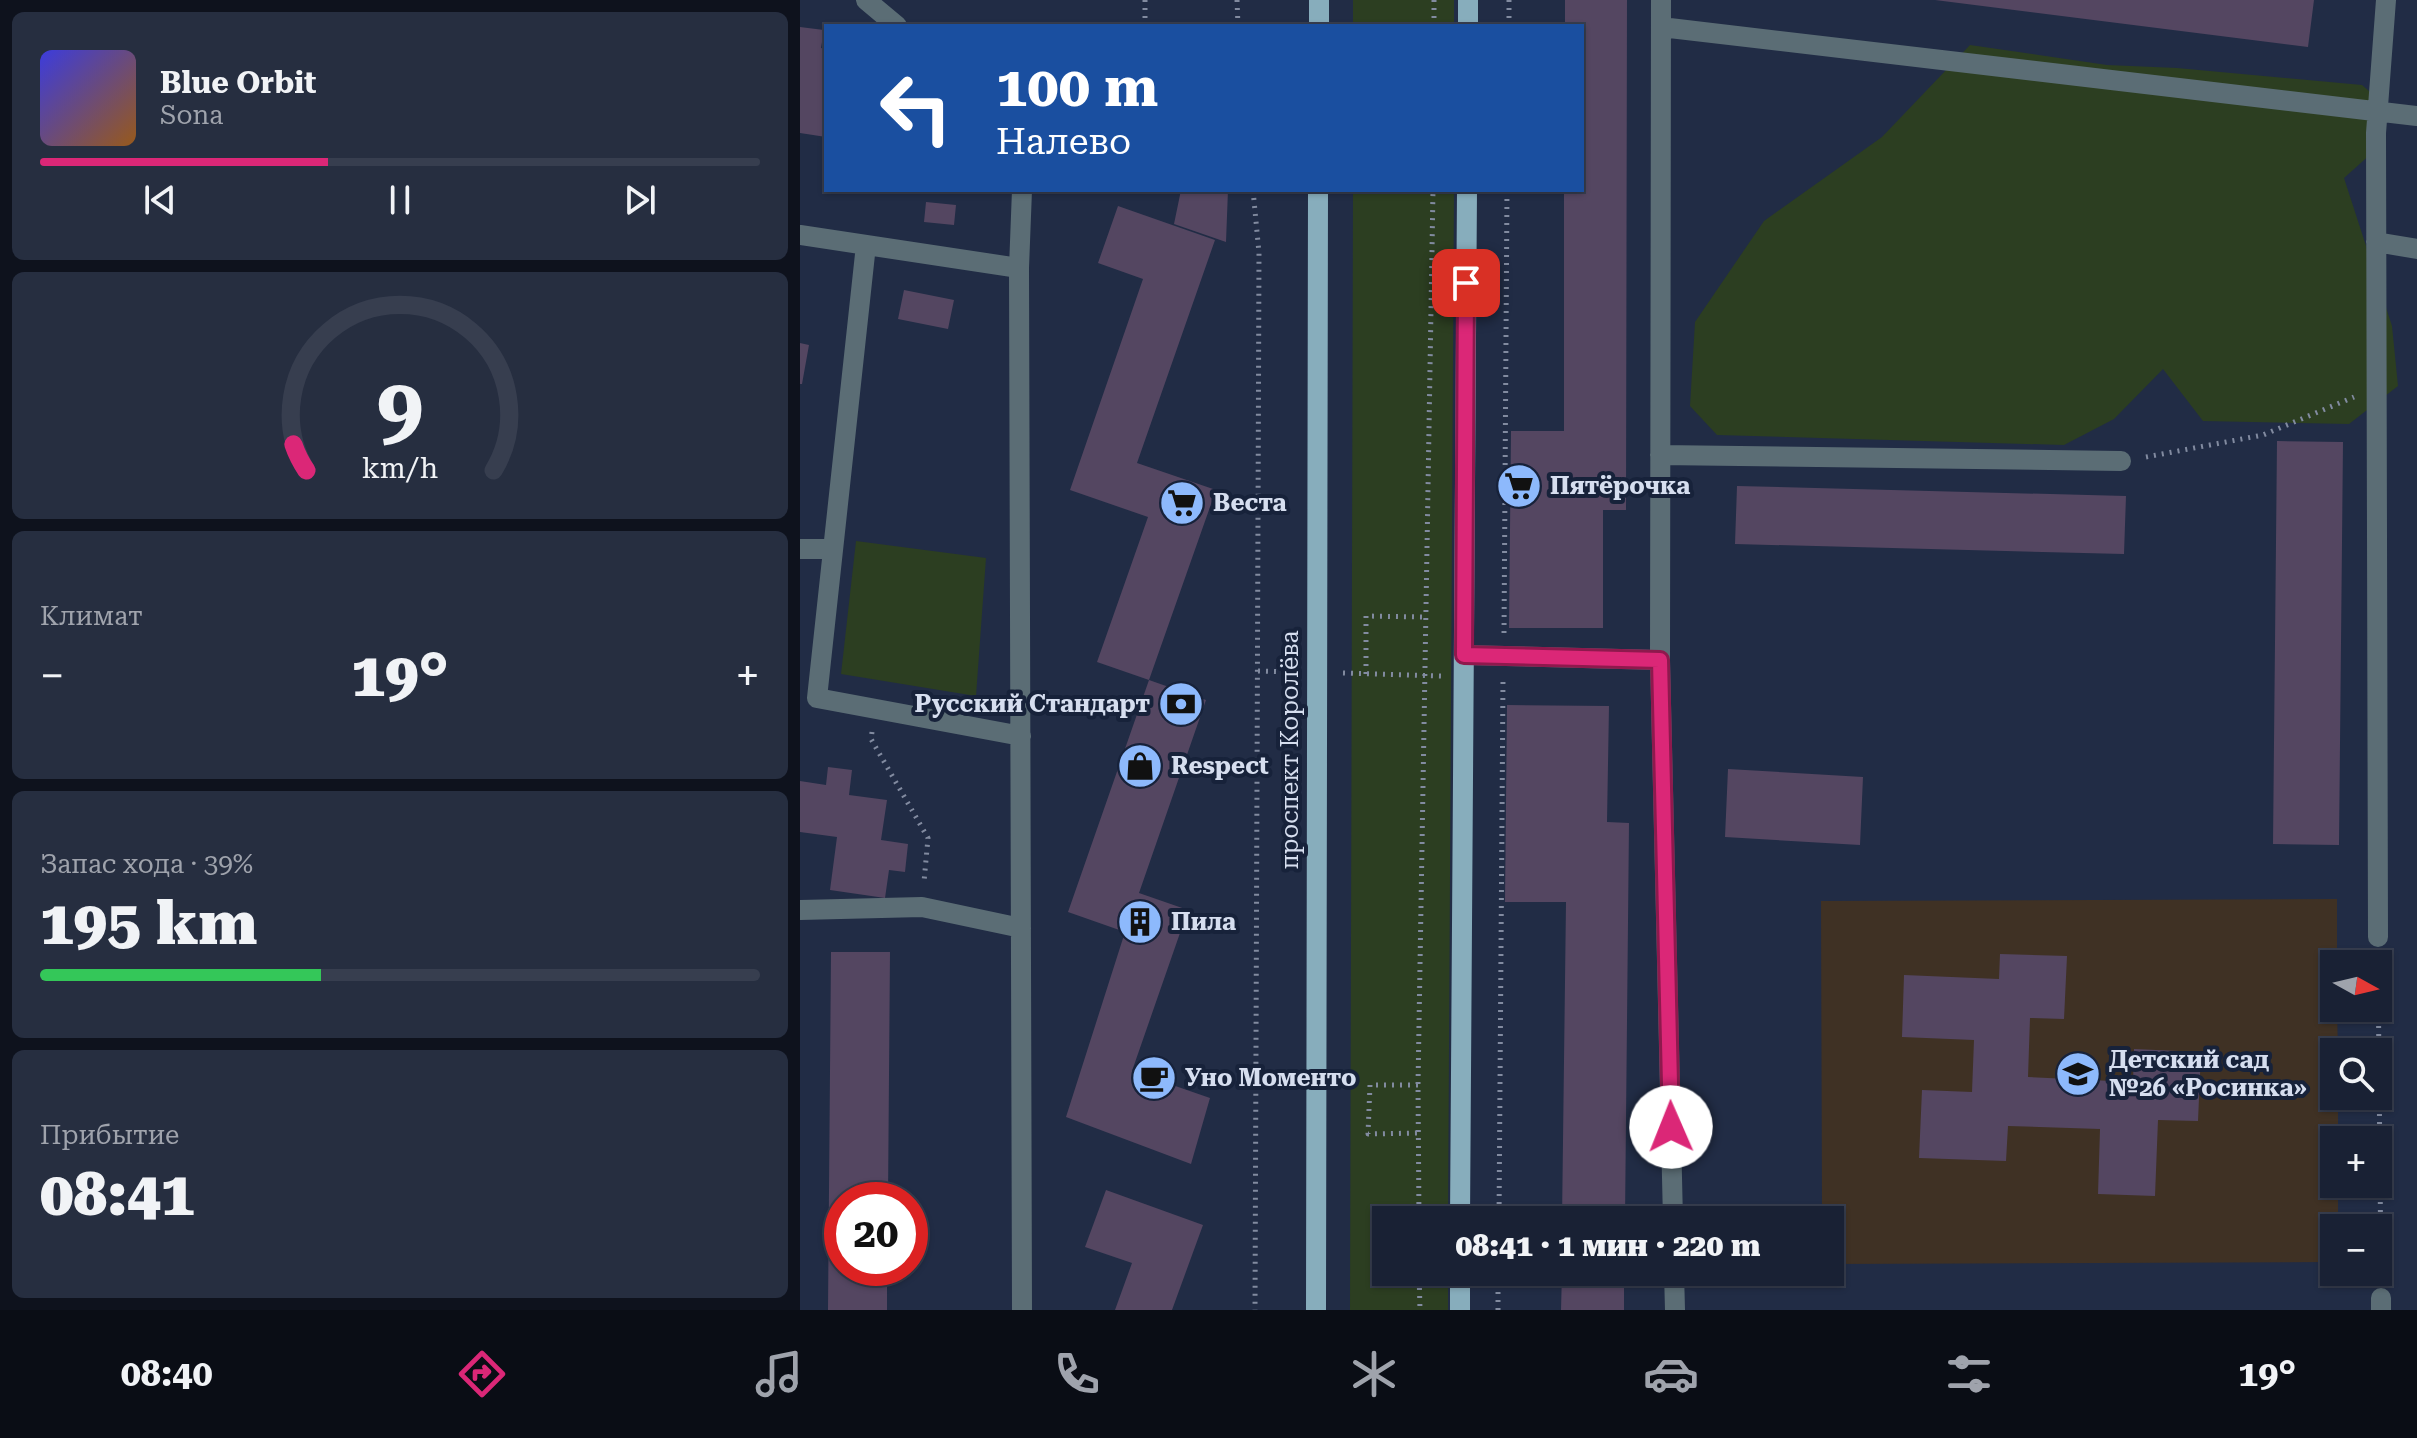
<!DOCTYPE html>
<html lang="ru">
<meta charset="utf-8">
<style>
body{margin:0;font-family:"Roboto Serif",serif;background:#262e40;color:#f1f3f6;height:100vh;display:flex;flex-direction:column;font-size:30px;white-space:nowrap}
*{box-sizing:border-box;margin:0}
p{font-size:26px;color:#9fa3ac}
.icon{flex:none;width:44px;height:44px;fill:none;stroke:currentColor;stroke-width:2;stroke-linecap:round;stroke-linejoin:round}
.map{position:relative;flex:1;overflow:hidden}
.side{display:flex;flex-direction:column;gap:12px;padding:12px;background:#0e121d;width:800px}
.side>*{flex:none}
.hud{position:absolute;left:24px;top:24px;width:760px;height:168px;border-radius:0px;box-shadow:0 2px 6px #0004,0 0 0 2px #373e4f;background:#1a4fa0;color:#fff;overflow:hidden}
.needle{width:52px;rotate:98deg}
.fabs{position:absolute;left:1520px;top:950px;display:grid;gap:16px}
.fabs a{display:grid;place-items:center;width:72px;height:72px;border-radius:0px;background:#192134;box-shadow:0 2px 6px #0004,0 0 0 2px #373e4f;font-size:40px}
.speed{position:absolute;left:24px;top:1182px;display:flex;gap:16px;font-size:40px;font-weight:700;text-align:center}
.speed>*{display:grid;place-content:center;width:104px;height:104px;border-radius:50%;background:#192134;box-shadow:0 2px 6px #0004,0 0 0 2px #373e4f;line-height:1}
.speed .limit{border:12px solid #d22;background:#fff;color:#111}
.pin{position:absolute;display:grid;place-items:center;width:68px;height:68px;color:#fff;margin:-34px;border-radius:16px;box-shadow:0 4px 12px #0006}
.me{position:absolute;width:88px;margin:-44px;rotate:359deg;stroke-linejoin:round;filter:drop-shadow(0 0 6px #0008)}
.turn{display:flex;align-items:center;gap:28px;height:168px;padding:0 40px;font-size:36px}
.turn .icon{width:104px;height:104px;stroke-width:2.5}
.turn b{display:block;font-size:56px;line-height:68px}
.big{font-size:60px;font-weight:800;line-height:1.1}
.side .card{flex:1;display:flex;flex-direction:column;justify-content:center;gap:12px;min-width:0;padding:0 28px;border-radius:12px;background:#262e40}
.side .dial{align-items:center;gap:0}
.dial svg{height:208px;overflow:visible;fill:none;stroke:#373e4f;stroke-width:7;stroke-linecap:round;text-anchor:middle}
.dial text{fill:#f1f3f6;stroke:none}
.song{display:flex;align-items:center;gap:24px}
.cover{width:96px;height:96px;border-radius:12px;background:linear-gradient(135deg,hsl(240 70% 55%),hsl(30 70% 35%))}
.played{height:8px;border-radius:4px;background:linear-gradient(90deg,#db2777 40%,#373e4f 40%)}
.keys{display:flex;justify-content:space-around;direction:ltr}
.heat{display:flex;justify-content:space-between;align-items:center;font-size:44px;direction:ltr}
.charge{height:12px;border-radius:6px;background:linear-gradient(90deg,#34c759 39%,#373e4f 0)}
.trip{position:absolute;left:572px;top:1206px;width:472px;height:80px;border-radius:0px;background:#192134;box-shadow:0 2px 6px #0004,0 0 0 2px #373e4f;font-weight:800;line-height:80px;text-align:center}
.tabs{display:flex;height:128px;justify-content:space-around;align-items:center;background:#0a0d15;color:#9fa3ac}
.tabs .icon{width:56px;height:56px}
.tabs .on{color:#db2777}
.tabs b{font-size:36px;color:#f1f3f6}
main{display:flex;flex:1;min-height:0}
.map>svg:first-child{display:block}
</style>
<main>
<section class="side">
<div class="card">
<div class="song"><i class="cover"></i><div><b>Blue Orbit</b><p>Sona</p></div></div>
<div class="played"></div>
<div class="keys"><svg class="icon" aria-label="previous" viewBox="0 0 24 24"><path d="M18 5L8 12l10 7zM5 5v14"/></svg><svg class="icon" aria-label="pause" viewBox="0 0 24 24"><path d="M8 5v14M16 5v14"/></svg><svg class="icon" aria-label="next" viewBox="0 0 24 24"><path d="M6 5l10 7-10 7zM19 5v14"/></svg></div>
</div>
<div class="card dial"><svg viewBox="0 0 100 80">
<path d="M14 69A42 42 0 1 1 86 69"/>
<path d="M14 69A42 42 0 0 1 9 59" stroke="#db2777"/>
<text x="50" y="56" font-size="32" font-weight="700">9</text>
<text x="50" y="72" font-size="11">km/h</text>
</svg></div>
<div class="card"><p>Климат</p>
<div class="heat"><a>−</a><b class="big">19°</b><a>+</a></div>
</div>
<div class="card"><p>Запас хода · 39%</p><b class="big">195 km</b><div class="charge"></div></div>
<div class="card"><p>Прибытие</p><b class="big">08:41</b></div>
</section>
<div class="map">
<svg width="1617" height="1310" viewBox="0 0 1617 1310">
<rect width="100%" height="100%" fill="#212c45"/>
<!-- education -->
<path fill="#3f3124" d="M1537,899V964H1534V1008H1537L1538,1052H1534V1096H1538V1140H1534V1184H1538V1228H1534V1262L1030,1264V1220H1022L1021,901Z"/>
<!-- green -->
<path fill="#2c3e21" d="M553,0H654V26H553Z
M1170,45L1307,65L1377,68L1562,85L1582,102V144L1544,178L1592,326L1598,386L1549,424L1403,421L1363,369L1314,419L1264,445L917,435L890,406L895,322L964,221L1082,137Z
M553,190H654L648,1220H586V1272H648V1310H550Z
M56,541L186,558L176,696L41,674Z"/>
<!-- building -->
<path fill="#544661" d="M765,0H827L826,510H803V628H709L711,431H764V190H782V26H765Z
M1135,0H1514L1508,47Z
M0,27L24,30L21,48L26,49V137L0,133Z
M381,190H428L426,242L374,224Z
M126,202L156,205L154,225L124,222Z
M318,206L415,240L337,463L416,490L349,680L297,662L348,517L270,490L343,279L298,263Z
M104,290L154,300L148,329L98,319Z
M0,343L9,345L2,384H0Z
M1477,441L1543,442L1539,845L1473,844Z
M937,486L1326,496L1324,554L935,544Z
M349,680L406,700L339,893L388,910L332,1071L410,1098L391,1164L266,1117L325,932L268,912Z
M707,705L809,706L807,822L829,823L825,1220H762L766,902H705Z
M28,767L52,770L49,795L87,800L81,840L108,844L105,872L89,870L85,898L30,890L37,837L0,832V781L26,785Z
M928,769L1063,777L1060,845L925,837Z
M31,952H90L88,1200H42V1268H87V1310H28Z
M1200,954L1267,956L1264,1019L1230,1018L1228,1077L1333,1082L1334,1049L1401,1052L1398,1121L1358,1120L1355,1196L1298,1194L1300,1129L1208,1126L1206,1161L1119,1158L1122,1090L1172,1092L1174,1040L1102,1037L1104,975L1199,979Z
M306,1190L403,1225L372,1310H315L332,1263L285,1247Z
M762,1272H824V1310H761Z"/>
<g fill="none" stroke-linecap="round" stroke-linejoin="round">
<!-- path -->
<path stroke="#828ba0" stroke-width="5" stroke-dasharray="2 6" stroke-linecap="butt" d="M345,0V26
M437,0L438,26
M634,26V0
M709,26V0
M453,190L459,253L455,1310
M1346,457L1463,435L1554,397
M704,633L707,190
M458,671L493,672
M543,673L641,676
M566,674V616L624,617
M72,732L71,739L128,838L124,882
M1578,962L1581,1276
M618,1085H570L568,1134L618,1133
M619,1220L618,1085L633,190
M699,1220L703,679
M619,1272L620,1310
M698,1310V1272"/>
<!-- minor -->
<path stroke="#5b6d75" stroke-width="20" d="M66,0L97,26
M861,0L860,660L873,1220
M861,27L1617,116
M0,235L219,268L222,190
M1576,242L1617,249
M66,245L17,698L221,736
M219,268L222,1310
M860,455L1321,461
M0,549H33
M664,655L860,660
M0,910L122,907L221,928
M1578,937L1576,133L1586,0
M874,1272L875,1310
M1581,1298V1310"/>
<!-- major -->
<path stroke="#87adbc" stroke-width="20" d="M519,26V0
M668,26V0
M660,1220L667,190
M516,1310L518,190
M660,1310V1272"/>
</g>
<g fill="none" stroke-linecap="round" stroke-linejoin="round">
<!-- route casing -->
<g stroke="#8e194d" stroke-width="20">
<path id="route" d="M666,283L664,655L860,660L871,1127"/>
</g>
<!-- route -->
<use href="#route" stroke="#db2777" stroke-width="14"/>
</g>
<!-- icons -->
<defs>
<g id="supermarket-disc" transform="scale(2.3)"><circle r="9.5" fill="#8db9fc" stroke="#17223a"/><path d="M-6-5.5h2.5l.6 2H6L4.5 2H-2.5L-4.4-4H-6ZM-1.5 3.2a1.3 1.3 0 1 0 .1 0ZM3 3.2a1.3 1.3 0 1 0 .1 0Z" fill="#111"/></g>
<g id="bank-disc" transform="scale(2.3)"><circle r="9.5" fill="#8db9fc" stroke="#17223a"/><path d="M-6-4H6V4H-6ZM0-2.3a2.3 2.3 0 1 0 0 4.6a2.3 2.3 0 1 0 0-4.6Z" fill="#111"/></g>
<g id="shop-disc" transform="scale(2.3)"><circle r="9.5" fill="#8db9fc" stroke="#17223a"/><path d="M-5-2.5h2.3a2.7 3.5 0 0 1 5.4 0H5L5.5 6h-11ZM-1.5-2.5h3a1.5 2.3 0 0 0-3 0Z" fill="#111"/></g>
<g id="building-disc" transform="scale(2.3)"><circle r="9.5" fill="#8db9fc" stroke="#17223a"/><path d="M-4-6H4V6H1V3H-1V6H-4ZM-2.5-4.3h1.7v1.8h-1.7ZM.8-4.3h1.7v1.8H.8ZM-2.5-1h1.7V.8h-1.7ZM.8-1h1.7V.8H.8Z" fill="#111"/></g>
<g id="school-disc" transform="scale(2.3)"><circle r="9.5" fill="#8db9fc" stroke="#17223a"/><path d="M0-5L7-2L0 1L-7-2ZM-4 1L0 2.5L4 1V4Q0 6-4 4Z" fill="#111"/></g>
<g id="cafe-disc" transform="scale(2.3)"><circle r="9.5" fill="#8db9fc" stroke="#17223a"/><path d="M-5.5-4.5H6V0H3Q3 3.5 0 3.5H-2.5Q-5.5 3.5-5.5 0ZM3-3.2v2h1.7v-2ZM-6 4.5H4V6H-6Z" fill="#111"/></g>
</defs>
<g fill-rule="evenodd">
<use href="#supermarket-disc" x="719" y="486"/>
<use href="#supermarket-disc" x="382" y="503"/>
<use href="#bank-disc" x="381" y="704"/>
<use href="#shop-disc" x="340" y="766"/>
<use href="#building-disc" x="340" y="922"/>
<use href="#school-disc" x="1278" y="1074"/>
<use href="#cafe-disc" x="354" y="1078"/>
</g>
<g text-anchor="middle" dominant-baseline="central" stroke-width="8" stroke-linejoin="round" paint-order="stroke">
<!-- poi labels -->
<g font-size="24" font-weight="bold" fill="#d6deef" stroke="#17223a" text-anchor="start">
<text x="750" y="486">Пятёрочка</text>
<text x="413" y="503">Веста</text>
<text x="350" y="704" text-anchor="end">Русский Стандарт</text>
<text x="371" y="766">Respect</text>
<text x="371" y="922">Пила</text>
<text x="1309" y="1060">Детский сад<tspan x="1309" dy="28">№26 «Росинка»</tspan></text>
<text x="385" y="1078">Уно Моменто</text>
</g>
<!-- street labels -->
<g font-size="24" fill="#d6deef" stroke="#17223a">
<text transform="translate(490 750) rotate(-90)">проспект Королёва</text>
</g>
</g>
</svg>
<div class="fabs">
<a><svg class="needle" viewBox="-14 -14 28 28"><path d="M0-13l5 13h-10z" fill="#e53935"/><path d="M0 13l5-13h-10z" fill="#9fa3ac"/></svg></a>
<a><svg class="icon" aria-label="search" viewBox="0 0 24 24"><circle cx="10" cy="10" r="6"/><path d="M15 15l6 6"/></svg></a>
<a>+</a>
<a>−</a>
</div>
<div class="speed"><div class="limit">20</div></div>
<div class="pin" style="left:666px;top:283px;background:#d93025"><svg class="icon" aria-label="arrive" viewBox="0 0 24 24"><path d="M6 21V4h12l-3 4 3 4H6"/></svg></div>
<svg class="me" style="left:871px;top:1127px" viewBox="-20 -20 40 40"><circle r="19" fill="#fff"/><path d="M0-13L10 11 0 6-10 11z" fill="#db2777"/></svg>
<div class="trip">08:41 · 1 мин · 220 m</div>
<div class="hud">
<div class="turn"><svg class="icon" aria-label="left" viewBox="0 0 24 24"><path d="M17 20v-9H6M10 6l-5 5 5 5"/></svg><div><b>100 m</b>Налево</div></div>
</div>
</div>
</main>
<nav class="tabs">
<b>08:40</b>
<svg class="icon on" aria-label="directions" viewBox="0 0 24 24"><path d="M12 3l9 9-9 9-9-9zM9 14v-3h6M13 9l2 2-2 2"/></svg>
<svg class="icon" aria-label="music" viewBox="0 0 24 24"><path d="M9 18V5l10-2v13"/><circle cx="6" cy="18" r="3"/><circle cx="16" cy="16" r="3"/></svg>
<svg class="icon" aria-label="phone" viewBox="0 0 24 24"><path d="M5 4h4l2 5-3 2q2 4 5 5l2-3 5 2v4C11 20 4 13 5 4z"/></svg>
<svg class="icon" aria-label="climate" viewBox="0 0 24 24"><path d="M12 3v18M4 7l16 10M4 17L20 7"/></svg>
<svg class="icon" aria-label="car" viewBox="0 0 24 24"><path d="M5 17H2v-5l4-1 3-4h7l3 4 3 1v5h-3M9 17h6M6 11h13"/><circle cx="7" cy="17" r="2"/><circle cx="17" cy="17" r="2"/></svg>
<svg class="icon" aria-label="filters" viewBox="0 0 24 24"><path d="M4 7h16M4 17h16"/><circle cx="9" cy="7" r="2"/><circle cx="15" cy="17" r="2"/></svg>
<b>19°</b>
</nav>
